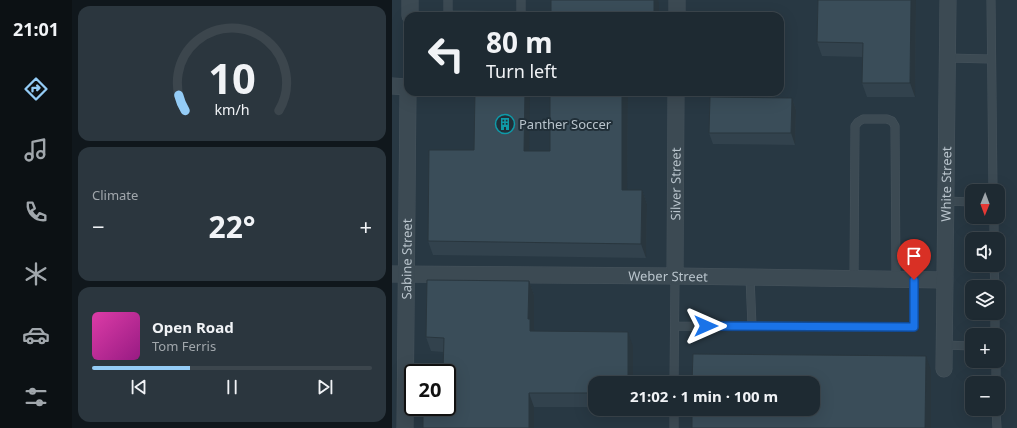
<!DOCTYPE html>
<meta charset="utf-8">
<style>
body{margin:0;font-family:"Noto Sans",sans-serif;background:#2b363e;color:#f1f3f6;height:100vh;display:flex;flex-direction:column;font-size:15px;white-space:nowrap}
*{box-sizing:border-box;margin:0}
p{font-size:13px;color:#a1a7ac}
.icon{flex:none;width:22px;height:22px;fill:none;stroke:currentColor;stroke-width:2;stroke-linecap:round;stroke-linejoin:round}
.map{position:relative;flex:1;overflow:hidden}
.details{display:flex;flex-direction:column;gap:6px;padding:6px;background:#10171c;width:320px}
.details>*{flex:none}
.hud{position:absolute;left:12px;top:12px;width:380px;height:84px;border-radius:12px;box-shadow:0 4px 16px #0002,0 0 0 1px #3c464d;background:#1e2a32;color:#f1f3f6;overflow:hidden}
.needle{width:26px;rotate:181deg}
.fabs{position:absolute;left:573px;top:184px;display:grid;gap:8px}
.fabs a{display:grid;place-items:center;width:40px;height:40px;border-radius:8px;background:#1e2a32;box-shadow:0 4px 16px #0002,0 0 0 1px #3c464d;font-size:20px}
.speed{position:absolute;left:12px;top:364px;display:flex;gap:8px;font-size:20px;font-weight:700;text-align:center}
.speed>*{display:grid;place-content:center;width:52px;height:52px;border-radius:50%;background:#1e2a32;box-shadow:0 4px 16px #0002,0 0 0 1px #3c464d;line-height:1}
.speed .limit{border:2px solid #111;border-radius:6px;background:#fff;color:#111}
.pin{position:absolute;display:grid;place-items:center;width:34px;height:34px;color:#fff;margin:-41px -17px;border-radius:50% 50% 50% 0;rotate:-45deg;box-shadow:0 0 4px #0007}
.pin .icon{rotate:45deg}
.me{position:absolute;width:44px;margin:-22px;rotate:90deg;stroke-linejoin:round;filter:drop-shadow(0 0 3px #0008)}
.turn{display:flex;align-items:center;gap:14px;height:84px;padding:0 16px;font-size:18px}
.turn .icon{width:52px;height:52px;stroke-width:2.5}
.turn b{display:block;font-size:28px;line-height:34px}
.big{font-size:30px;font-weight:700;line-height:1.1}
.details .card{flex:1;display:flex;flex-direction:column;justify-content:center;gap:6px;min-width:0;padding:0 14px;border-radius:12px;background:#2b363e}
.details .dial{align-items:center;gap:0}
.dial svg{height:104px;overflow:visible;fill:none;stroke:#3c464d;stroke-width:7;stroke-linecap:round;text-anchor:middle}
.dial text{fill:#f1f3f6;stroke:none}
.song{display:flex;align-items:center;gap:12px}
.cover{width:48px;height:48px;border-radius:6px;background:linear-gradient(135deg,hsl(320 70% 55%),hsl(310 70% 35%))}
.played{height:4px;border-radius:2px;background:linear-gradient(90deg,#94ccf6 35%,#3c464d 35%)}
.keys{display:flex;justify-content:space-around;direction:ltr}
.heat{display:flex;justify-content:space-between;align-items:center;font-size:22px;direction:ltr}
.trip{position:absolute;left:196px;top:376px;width:232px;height:40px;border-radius:12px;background:#1e2a32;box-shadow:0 4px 16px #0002,0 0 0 1px #3c464d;font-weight:700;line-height:40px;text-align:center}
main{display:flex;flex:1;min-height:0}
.tabs{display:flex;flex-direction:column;width:72px;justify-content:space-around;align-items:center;background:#0c1114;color:#a1a7ac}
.tabs .icon{width:28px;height:28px}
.tabs .selected{color:#94ccf6}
.tabs b{font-size:18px;color:#f1f3f6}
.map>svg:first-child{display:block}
</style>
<main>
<nav class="tabs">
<b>21:01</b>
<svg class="icon selected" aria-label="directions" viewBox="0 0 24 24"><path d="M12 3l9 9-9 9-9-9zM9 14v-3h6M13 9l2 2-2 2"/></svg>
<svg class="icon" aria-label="music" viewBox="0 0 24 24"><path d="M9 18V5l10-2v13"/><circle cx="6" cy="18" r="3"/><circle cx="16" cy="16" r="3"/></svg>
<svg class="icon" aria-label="phone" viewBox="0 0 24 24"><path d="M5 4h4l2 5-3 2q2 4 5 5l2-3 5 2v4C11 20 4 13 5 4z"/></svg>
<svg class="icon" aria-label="climate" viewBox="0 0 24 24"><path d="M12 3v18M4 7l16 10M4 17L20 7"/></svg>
<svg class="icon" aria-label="car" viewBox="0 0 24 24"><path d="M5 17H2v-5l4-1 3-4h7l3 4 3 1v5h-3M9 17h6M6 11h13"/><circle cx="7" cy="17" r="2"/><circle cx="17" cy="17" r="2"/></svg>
<svg class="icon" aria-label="filters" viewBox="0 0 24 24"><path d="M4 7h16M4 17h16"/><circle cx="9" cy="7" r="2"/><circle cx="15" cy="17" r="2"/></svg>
</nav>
<section class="details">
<div class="card dial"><svg viewBox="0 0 100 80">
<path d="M14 69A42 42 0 1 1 86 69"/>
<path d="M14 69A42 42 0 0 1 9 57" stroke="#94ccf6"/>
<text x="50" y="56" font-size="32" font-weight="700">10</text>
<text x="50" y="72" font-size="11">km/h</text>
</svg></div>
<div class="card"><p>Climate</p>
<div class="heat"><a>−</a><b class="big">22°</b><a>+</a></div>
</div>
<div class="card">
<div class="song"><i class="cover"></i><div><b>Open Road</b><p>Tom Ferris</p></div></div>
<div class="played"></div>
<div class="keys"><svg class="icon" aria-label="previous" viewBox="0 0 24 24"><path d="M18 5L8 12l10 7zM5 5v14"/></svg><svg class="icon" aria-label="pause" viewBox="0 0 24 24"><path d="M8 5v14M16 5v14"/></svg><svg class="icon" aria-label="next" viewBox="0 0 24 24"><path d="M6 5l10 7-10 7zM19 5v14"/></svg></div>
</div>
</section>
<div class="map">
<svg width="625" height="428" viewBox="0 0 625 428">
<rect width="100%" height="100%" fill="#283843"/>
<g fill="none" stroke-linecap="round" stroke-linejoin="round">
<!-- service casing -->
<g stroke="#46535c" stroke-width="9">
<path id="service" d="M56,0V15L129,16V0
M599,0L601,191
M555,58L599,59
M554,201L580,202
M602,217V239
M602,265L603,287
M358,277L360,326
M462,279L463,126L466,122L471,119H495L500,121L503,126L504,279
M603,313V335
M283,326L522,327V280
M552,345L580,346
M604,361V383
M282,383L283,276
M282,409V428
M604,409L605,428"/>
</g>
<!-- minor casing -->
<g stroke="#46535c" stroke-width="17">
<g id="minor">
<path d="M18,16V0"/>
<path d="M285,16V0"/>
<path d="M0,86L16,87"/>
<path id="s1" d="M0,274L283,276L552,280"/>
<path id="s2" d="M283,276L284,92"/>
<path id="s3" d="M552,369L556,0"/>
<path id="s4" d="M13,428L16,90"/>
</g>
</g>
<!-- service -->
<use href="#service" stroke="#3c4a53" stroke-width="8"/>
<!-- minor -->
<use href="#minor" stroke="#3c4a53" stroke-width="16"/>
</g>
<!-- wall -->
<path fill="#32424d" d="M426,0H524L523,97H475L470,83L471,57L430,56L425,42Z
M158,92H236L235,190H250L255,204L254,258L41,255L36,241L138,151H158Z
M400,98L404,110L403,145L321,144L317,133Z
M137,281L142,295V331L241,346L203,383V407H142V428H31L51,410V352L39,351L34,337Z"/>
<!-- shaded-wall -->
<path fill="#29363e" d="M262,0H266L267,4V16H262Z
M519,0H524L523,97L518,83Z
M133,92H138L137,165L132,151Z
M230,92H236L235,204L230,190Z
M400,98L404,110L403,145L399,133Z
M250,190L255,204L254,258L249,244Z
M137,281L142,295V329L143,333L138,331L136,319Z
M236,332L241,346V383H236Z
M534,356L539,370V428H533Z
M137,393L142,407V428H137Z"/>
<!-- building -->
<path fill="#3a4d59" stroke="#29363e" d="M159,0H262V16H159Z
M426,0H519L518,83H470L471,43L425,42Z
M83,92H133L132,151H158V92H230V190H250L249,244L36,241L37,150H82Z
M318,97L400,98L399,133H317Z
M35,280L137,281L136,319H138V331L236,332V383H203V393H137V428H31V410H51V407H55V373H51L52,338L34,337Z
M301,354L534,356L533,428H300V409H421V383H300Z"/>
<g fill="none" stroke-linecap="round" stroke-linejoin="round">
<!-- route casing -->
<g stroke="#114b97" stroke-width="10">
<path id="route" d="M314,326L522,327V280"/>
</g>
<!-- route -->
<use href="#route" stroke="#1a73e8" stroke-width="7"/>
</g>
<!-- icons -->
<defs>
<g id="building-ring" transform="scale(1)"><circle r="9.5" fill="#212f38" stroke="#0f9aa8" stroke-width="1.5"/><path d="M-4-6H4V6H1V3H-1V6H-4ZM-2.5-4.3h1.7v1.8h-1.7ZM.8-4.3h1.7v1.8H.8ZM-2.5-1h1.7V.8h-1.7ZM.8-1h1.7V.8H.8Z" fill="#0f9aa8"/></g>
</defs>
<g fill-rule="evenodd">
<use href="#building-ring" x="113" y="124"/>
</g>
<g text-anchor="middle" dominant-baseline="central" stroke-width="4" stroke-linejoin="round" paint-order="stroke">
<!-- poi labels -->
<g font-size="13" fill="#b9c4cc" stroke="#212f38" text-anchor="start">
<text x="127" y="124">Panther Soccer</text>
</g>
<!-- street labels -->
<g font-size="13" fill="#b9c4cc" stroke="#212f38">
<text stroke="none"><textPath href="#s2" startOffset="92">Silver Street</textPath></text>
<text stroke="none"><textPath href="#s3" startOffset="185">White Street</textPath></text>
<text stroke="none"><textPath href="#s4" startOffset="169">Sabine Street</textPath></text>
<text stroke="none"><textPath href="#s1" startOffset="276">Weber Street</textPath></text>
</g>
</g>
</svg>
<div class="fabs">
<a><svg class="needle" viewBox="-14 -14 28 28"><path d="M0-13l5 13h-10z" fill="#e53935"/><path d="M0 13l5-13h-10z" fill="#a1a7ac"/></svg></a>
<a><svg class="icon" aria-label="sound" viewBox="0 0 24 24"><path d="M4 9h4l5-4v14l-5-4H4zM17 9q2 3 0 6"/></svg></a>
<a><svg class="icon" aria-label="layers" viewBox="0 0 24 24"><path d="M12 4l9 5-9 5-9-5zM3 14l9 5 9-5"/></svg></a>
<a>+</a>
<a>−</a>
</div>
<div class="speed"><div class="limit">20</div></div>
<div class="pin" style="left:522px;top:280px;background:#d93025"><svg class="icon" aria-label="arrive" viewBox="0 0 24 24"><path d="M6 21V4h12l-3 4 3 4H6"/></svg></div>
<svg class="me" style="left:314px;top:326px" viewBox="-20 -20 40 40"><path d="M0-17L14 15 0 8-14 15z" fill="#1a73e8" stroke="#fff" stroke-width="4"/></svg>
<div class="trip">21:02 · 1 min · 100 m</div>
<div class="hud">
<div class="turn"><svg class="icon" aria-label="left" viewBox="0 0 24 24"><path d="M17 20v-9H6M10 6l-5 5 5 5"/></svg><div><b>80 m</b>Turn left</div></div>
</div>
</div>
</main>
